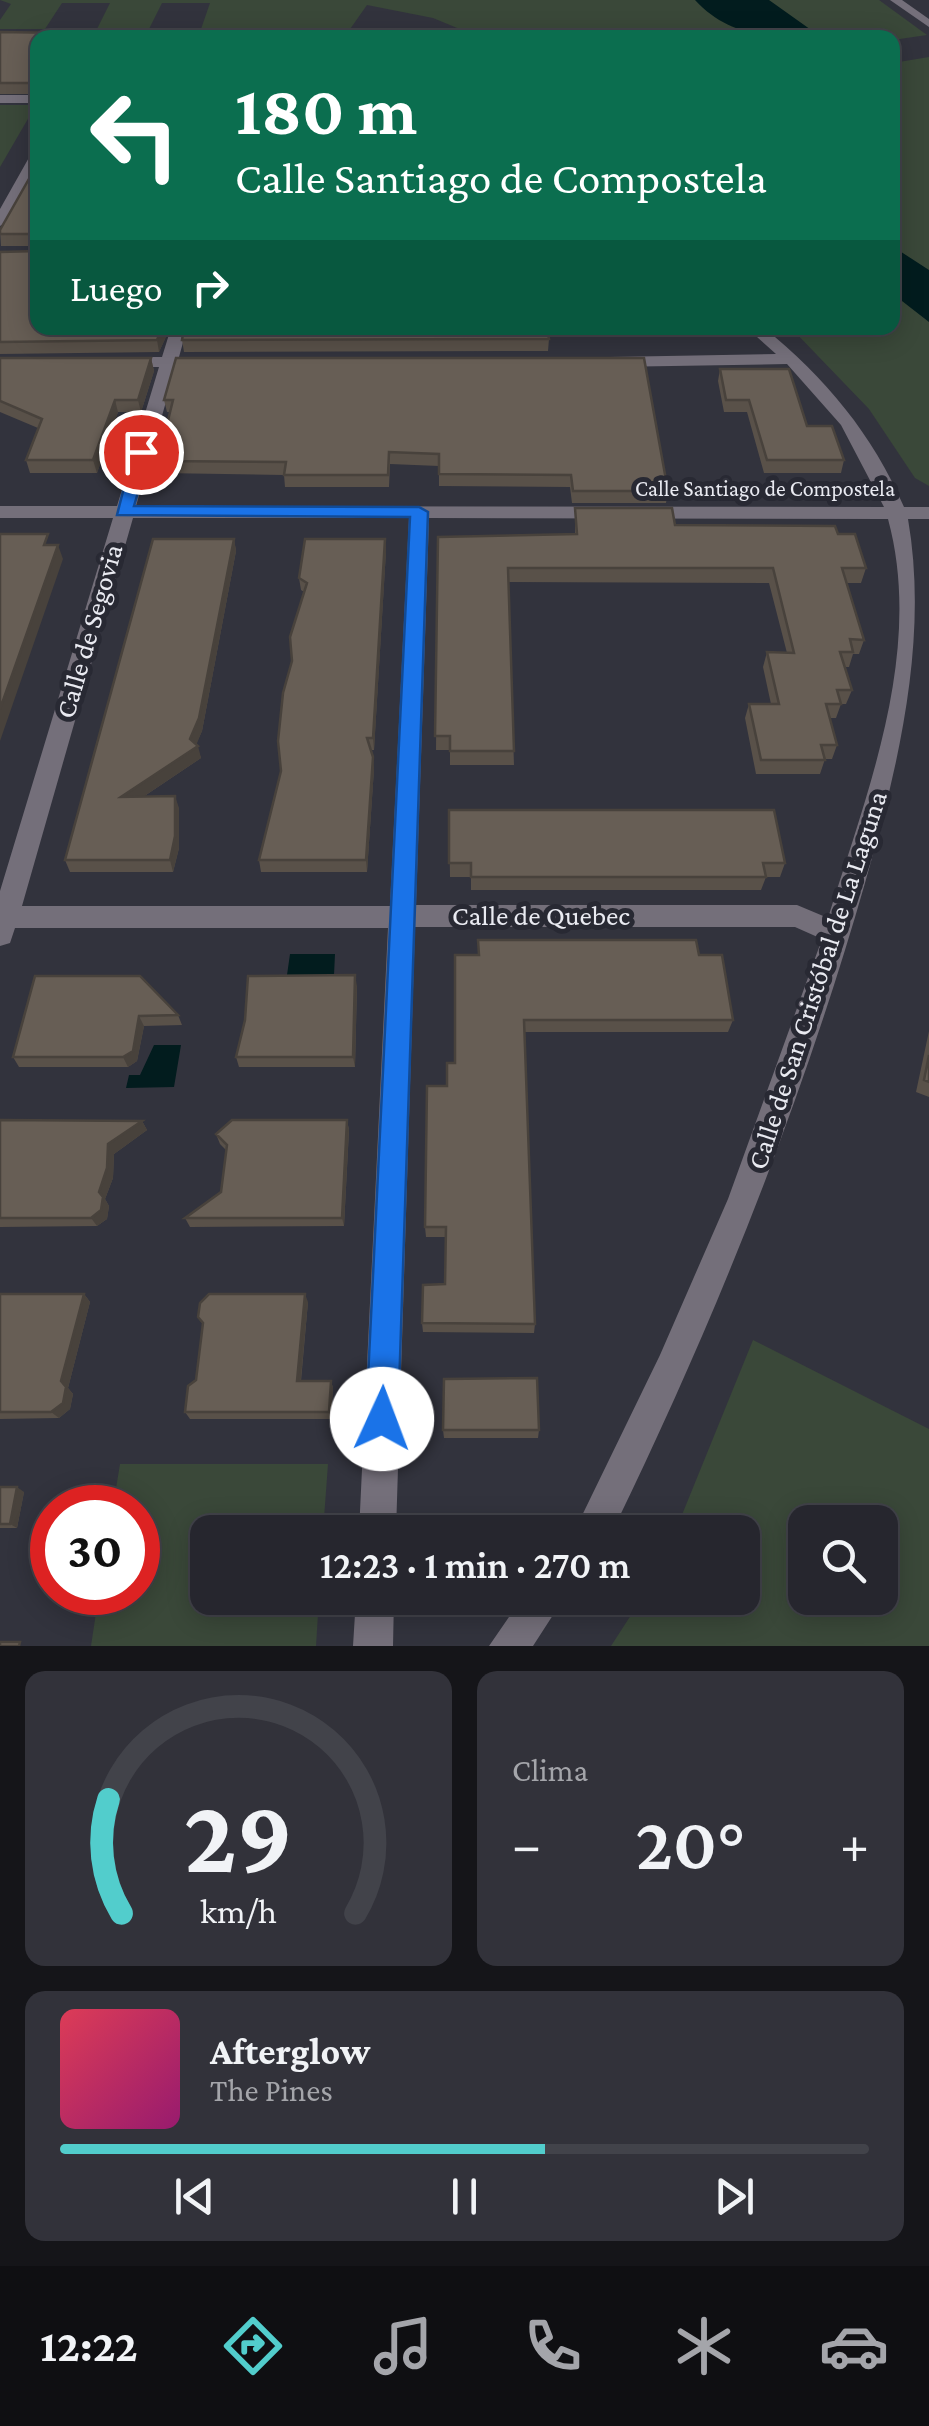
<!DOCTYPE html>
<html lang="es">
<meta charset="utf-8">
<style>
body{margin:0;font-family:"Crimson Pro",serif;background:#32323a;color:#f1f3f6;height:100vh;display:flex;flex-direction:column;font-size:38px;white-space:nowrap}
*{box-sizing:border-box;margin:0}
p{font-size:32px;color:#a4a5aa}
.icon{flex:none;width:55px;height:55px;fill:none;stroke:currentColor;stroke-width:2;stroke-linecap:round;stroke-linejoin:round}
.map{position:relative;height:1646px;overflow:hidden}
.side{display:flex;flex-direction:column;gap:25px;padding:25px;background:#151519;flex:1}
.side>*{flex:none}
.top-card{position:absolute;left:30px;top:30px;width:870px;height:305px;border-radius:20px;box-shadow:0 5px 25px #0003,0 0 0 2px #42434a;background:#0b6e4f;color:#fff;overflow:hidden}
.buttons{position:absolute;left:788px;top:1505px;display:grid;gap:20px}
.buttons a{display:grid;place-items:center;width:110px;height:110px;border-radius:20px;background:#26262e;box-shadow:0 5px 25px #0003,0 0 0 2px #42434a;font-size:50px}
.speed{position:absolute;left:30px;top:1485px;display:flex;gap:20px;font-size:50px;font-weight:700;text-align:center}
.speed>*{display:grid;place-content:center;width:130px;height:130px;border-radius:50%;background:#26262e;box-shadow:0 5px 25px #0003,0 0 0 2px #42434a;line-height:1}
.speed .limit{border:15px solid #d22;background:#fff;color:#111}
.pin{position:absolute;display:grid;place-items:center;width:85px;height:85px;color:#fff;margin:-42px;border:5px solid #fff;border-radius:50%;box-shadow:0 2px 10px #0007}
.me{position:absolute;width:110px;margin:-55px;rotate:2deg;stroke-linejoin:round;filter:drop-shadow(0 0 8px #0008)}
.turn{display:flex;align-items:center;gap:35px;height:210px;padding:0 40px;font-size:45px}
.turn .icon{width:130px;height:130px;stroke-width:2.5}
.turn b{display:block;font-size:70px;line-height:85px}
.then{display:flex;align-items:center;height:95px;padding:0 40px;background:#0003;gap:20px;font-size:38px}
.big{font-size:75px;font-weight:600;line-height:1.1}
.side .card{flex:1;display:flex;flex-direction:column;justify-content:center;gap:15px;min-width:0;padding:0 35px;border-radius:20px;background:#32323a}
.side .dial{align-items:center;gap:0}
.dial svg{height:260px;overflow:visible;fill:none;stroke:#42434a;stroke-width:7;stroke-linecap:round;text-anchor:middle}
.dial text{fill:#f1f3f6;stroke:none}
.song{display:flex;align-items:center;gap:30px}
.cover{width:120px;height:120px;border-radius:15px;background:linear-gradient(135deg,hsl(350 70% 55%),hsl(320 70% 35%))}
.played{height:10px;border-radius:5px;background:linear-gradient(90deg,#52cdcc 60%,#42434a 60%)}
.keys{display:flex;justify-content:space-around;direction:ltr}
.heat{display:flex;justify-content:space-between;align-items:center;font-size:55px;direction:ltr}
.side .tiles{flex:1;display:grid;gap:25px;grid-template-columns:1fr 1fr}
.card:last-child{grid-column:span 2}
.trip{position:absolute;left:190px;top:1515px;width:570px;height:100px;border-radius:20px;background:#26262e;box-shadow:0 5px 25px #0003,0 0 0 2px #42434a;font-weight:600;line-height:100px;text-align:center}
.tabs{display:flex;height:160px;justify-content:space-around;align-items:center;background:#0f0f12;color:#a4a5aa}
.tabs .icon{width:70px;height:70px}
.tabs .on{color:#52cdcc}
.tabs b{font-size:45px;color:#f1f3f6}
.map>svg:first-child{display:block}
</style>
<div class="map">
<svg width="929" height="1646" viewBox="0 0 929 1646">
<rect width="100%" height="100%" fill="#32333d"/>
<!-- green -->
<path fill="#3a4839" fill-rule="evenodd" d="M0,0H879L927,35L893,40L479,37L433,18L367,5L348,32L201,29L210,3H162L149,29H97L110,3H62L45,29H0V20L11,4Z
M929,57V486L915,478L869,409L791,328H892L893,63Z
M0,105H36L0,167Z
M753,1340L929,1429V1646H611L642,1598H742V1532H675ZM805,1522H880V1598H805Z
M120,1464H328L323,1532H208V1598H319L316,1646H91L99,1593L138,1592V1508L113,1507Z"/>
<!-- water -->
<path fill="#021c1e" d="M695,0H769L821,37C773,38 730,38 695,0Z
M892,246L929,270V322L893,294Z
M290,954H335L334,975H287Z
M154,1045H181L174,1087L126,1088L129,1075H140Z"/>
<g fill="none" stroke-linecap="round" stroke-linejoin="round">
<!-- minor -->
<path fill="#746f7a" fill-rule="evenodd" d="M890,0H902L929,19V27Z
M0,95H38V103H0Z
M38,150V167L7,222L0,226V209L31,154Z
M171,328H187L179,357H210L219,362L210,367H176L136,506L884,507L841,425L787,364L610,367L601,362L610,357L776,354L747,328H764C825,377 873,435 904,507H929V519H908C929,640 898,767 865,883C801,1106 714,1323 612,1532H574L660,1355L728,1199L822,939L795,927H415L396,1532H359L388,928H15L10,943L0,946V891L113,518H0V506H117L159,367H120L111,362L120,357H162ZM133,518H409L390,906H22ZM429,518L888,519C924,652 867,792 828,918L797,905H416Z
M356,1598H394L393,1646H353Z
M522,1598H564L533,1646H489Z"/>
</g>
<!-- wall -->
<path fill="#595149" d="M0,32L38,38V94H0Z
M38,163L170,328L159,352L0,354V252L37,251V246H1L0,230Z
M549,339L548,351L184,352L182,340Z
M0,358H151L154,371L141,412H118L97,473H30L26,460L38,428L0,412Z
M176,358L668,491L666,503H572L570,487L439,486V466L390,464L389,487H285L284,475L160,473L158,461L170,412H167L164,400Z
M720,369L807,426L844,460L841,473H764L747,412H724L718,381Z
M575,508L675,525L838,534L866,568L861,583H846L864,640L859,654H853L849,667H845L852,690L846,704H841L836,718H830L837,745L832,759H825L820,774H756L745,718L749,704H771L763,667L767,652L787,653L769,583L508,582L514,765H450V750H436L438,537L575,534Z
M234,539L236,551L202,731L196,744L201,758L143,797L179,808V848L173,872H70L65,860Z
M385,539L386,551L374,750H370L374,769L367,872H261L259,860L281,771L292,661L304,592L301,590L299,578Z
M449,810L785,863L780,877H766L761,890H471V877H450Z
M455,955H699L733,1020L728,1032H525L535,1324L534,1333L423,1332L422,1323L445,1284V1237H426L425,1227L455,1063Z
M35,976L178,1015L182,1025L144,1026L137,1061L128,1067H19L13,1057Z
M357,986L355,1067H239L236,1057Z
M929,1031V1097L916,1092Z
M0,1120L142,1121L147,1130L114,1154L113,1178L105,1199L109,1206L107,1219L97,1226L0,1227Z
M347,1120L349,1130L344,1226L190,1227L185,1218L221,1192L226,1150L220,1144L216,1134Z
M0,1294H84L90,1302L68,1388L73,1394L70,1409L59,1418L0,1419Z
M308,1302L301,1381H331L333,1388L331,1419H190L185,1412L196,1380L203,1325L198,1317Z
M443,1430H539L538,1438H444Z
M0,1487L24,1492L17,1528H0Z"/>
<!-- shaded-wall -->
<path fill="#48423c" d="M162,328H170L159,352L157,340Z
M151,358L154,371L141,412L138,400Z
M115,400L118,412L97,473L93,460Z
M234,539L236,551L202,731L195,748L198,746L201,758L125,809L121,797L190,739Z
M385,539L386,551L374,750L373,738Z
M58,545L63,559L0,741V709Z
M373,757L374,769L367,872L366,860Z
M175,796L179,808V848L173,872L170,860Z
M355,975L357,986L355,1067L353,1057Z
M139,1016L144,1026L137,1061L128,1067L123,1057Z
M347,1120L349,1130L344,1226L342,1218Z
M142,1121L147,1130L114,1154L113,1178L105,1199L109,1206L107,1219L97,1226L91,1218L99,1192L108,1144Z
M84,1294L90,1302L68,1388L73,1394L70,1409L59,1418L51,1412Z
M305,1294L308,1302L300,1388L297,1381Z
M331,1381L333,1388L331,1419L329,1412Z
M17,1487L24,1492L17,1528L10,1524Z"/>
<!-- building -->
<path fill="#675e55" stroke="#48423c" stroke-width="2.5" d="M0,32L318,37L38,38V83H0Z
M38,163V328H162L157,340L0,342V252L37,251L35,234H0V230Z
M184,328H547L549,339L182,340Z
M0,358H151L138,400H115L93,460H26L42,419L0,401Z
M176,358H644L668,491H573L571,475L439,474V454L389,452L388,475H284L286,462L158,461L173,400H164Z
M720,369H789L807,426H832L844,460H767L749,400H726Z
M575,508H672L675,525L835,526L838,534H855L866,568H842L864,640L850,639L853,652H840L852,690H837L841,704H826L837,745H821L825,760H761L749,704H779L767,652L794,653L773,568H508L514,751H450V736H435L438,537L577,534Z
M0,534H48L44,545H58L0,709Z
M153,539H234L199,718L190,739L198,746L121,797L175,796V836L170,860H65Z
M305,539H385L373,738H367L373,757L366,860H259L281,771L278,741L283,693L292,661L290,637L307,583L299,578Z
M449,810H774L785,863H763L766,877H471V863H449Z
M478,940H696L699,955H722L733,1020H524L535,1324L422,1323L423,1285L445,1284L446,1227H425L427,1086H447V1063H455V955H479Z
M355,975L353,1057H236L245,1020L248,976Z
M35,976H140L178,1015L139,1016L133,1051L123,1057H13Z
M929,1055V1082L924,1080Z
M0,1120L142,1121L108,1144L107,1168L99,1192L103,1197L101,1210L91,1218H0Z
M232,1120H347L342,1218H185L221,1192L227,1145L216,1134Z
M0,1294H84L61,1381L66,1387L63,1403L51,1412H0Z
M209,1294H305L297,1381H331L329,1412H185L188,1386L196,1380L203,1323L198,1317L200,1303Z
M537,1378L539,1430H443L444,1379Z
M0,1487H17L10,1524H0Z
M0,1642H20L19,1646H0Z"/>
<!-- route -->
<path fill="#1a73e8" stroke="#114b97" stroke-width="2.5" d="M141,447L150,452L134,506L419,507L428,512L398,1419L393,1430L382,1435L370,1430L366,1419L410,517L117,515L133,452Z"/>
<g text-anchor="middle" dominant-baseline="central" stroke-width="10" stroke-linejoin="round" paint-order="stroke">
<!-- far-street labels -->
<g font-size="22" fill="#e9eaf1" stroke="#282933">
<text x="765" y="488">Calle Santiago de Compostela</text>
</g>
<!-- street labels -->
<g font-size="28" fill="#e9eaf1" stroke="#282933">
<text transform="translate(89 631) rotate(-74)">Calle de Segovia</text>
<text x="541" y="915">Calle de Quebec</text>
<text transform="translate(817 980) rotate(-72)">Calle de San Cristóbal de La Laguna</text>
</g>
</g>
</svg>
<div class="buttons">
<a><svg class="icon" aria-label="search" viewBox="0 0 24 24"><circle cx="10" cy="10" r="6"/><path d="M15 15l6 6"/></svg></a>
</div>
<div class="speed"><div class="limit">30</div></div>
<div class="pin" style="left:141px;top:452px;background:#d93025"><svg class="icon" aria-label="arrive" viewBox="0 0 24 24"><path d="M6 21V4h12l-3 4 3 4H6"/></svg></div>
<svg class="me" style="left:382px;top:1419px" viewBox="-20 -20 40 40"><circle r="19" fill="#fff"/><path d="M0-13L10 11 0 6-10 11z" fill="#1a73e8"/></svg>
<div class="trip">12:23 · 1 min · 270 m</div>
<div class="top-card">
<div class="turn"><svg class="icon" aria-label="left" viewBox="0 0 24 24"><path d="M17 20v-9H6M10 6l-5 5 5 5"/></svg><div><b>180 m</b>Calle Santiago de Compostela</div></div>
<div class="then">Luego<svg class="icon" aria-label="right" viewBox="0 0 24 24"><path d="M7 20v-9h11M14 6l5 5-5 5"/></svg></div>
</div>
</div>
<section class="side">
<div class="tiles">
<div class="card dial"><svg viewBox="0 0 100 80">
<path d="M14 69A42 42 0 1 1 86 69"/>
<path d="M14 69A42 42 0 0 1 10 34" stroke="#52cdcc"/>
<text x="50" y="56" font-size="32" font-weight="700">29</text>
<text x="50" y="72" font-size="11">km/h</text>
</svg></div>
<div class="card"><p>Clima</p>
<div class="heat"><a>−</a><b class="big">20°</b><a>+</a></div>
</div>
<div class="card">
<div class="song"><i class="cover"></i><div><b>Afterglow</b><p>The Pines</p></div></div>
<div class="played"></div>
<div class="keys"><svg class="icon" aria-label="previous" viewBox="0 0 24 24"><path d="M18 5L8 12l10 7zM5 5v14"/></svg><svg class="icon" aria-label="pause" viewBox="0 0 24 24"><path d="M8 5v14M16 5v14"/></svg><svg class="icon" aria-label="next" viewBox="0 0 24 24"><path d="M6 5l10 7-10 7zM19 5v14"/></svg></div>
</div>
</div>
</section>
<nav class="tabs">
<b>12:22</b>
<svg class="icon on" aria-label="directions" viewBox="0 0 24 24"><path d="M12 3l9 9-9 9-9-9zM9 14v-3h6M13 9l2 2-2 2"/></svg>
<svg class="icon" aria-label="music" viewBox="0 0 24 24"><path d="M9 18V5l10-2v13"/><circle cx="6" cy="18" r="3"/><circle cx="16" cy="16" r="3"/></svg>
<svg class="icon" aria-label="phone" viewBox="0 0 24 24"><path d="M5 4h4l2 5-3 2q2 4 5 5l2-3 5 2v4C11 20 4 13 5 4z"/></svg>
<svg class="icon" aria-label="climate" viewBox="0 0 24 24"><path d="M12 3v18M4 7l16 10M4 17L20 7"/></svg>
<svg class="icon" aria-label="car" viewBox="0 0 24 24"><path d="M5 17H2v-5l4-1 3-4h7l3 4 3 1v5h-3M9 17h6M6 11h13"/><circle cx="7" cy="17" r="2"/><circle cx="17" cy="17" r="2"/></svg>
</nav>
